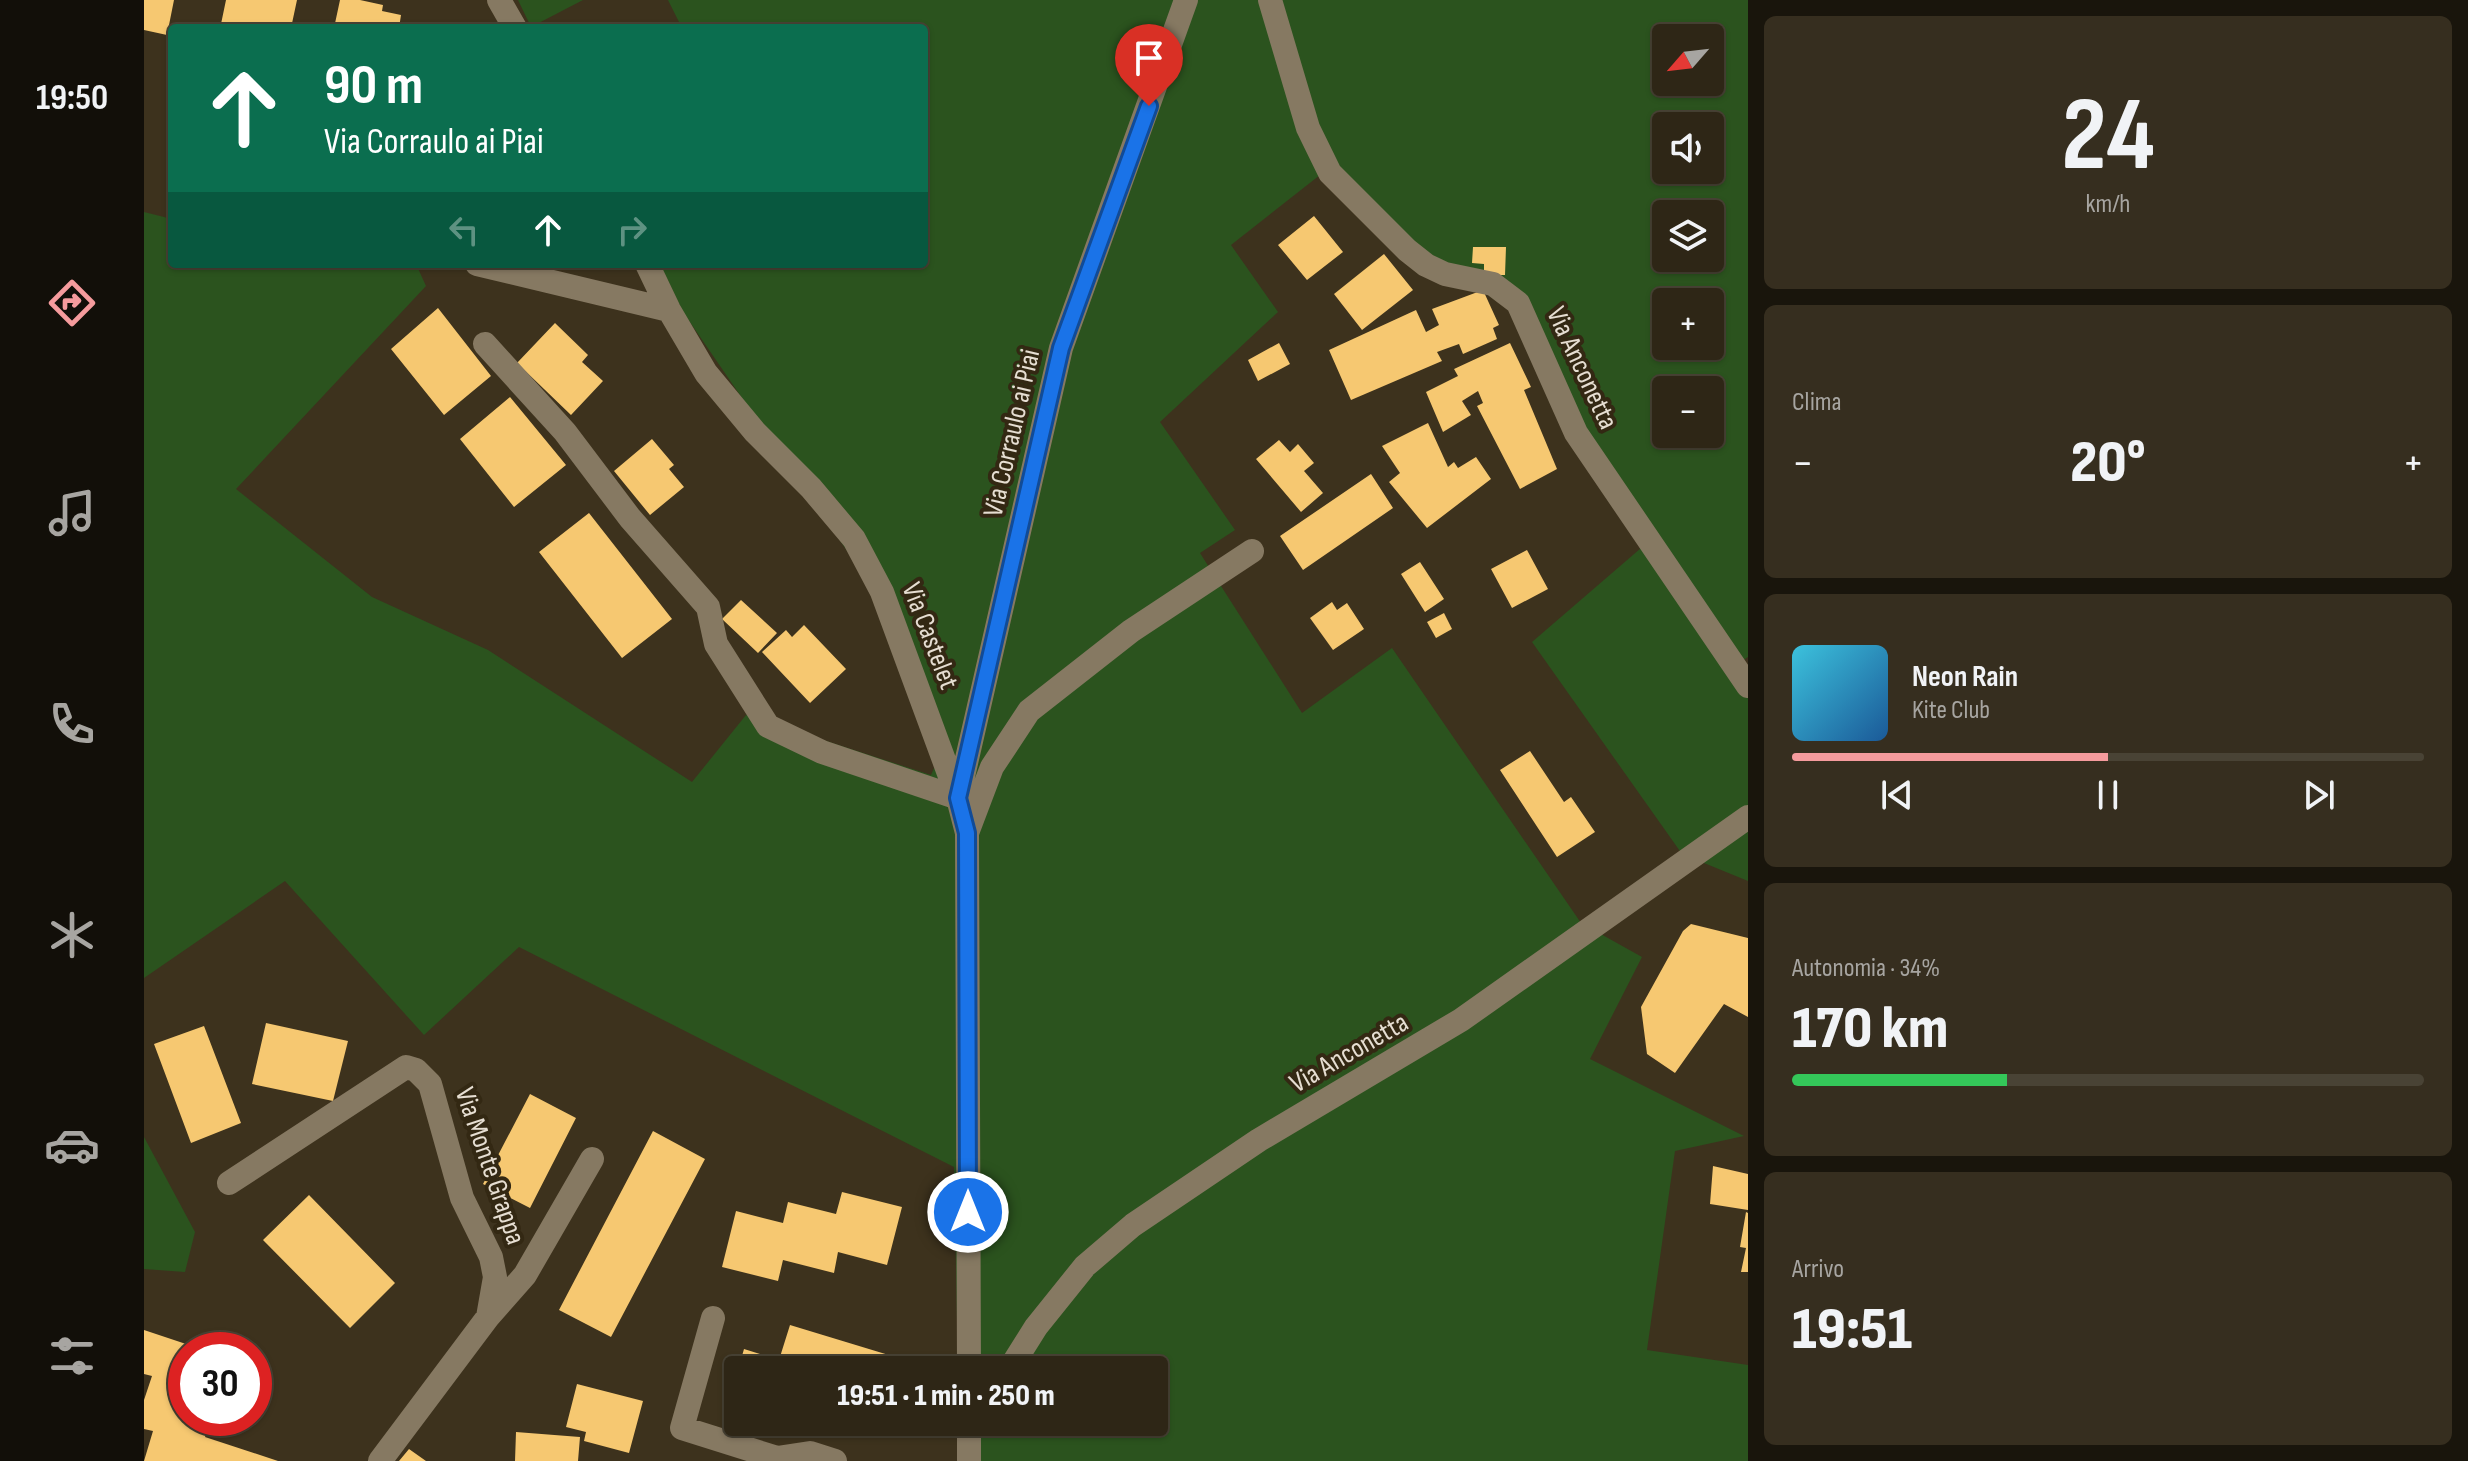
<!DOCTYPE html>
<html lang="it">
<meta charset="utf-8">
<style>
body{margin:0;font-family:"Sofia Sans Condensed",sans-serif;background:#362e1f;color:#f1f3f6;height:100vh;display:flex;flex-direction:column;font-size:30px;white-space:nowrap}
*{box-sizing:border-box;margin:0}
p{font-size:26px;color:#a7a5a1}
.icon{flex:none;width:44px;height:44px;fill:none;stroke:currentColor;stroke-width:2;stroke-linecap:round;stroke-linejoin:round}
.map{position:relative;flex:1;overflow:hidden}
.drawer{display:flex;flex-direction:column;gap:16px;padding:16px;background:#19150c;width:720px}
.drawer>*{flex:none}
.hud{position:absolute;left:24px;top:24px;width:760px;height:244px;border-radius:8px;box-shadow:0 2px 6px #0004,0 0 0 2px #494335;background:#0b6e4f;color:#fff;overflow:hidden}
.needle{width:52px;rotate:242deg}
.tools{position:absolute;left:1508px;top:24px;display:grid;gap:16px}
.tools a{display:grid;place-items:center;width:72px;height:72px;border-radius:8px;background:#2e2616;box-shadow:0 2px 6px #0004,0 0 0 2px #494335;font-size:40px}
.speed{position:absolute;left:24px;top:1332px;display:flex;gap:16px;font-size:40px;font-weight:700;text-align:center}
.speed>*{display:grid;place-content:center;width:104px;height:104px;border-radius:50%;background:#2e2616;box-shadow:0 2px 6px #0004,0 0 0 2px #494335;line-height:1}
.speed .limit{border:12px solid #d22;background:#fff;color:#111}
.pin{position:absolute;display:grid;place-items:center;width:68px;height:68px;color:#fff;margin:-82px -34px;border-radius:50% 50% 50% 0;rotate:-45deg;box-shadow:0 0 8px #0007}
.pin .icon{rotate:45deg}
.me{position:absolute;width:88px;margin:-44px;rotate:0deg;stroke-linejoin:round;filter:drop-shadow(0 0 6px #0008)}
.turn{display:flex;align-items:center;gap:28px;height:168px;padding:0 24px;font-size:36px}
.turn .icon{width:104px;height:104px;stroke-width:2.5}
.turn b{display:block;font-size:56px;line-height:68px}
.lanes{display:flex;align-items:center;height:76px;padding:0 24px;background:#0003;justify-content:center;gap:40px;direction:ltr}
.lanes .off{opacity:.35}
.big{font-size:60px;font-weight:800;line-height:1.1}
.drawer .tile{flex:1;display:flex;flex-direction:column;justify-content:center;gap:12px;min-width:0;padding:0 28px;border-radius:12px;background:#362e1f}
.drawer .dial{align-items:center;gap:0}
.dial b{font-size:104px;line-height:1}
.song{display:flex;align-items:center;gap:24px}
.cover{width:96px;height:96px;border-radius:12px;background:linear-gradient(135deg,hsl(190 70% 55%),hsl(210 70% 35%))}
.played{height:8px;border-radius:4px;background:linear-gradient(90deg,#f59b9d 50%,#494335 50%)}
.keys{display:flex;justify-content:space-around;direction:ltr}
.heat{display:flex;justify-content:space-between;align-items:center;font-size:44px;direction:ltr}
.charge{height:12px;border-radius:6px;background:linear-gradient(90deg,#34c759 34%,#494335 0)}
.trip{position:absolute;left:580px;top:1356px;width:444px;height:80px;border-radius:8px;background:#2e2616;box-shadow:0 2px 6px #0004,0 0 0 2px #494335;font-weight:800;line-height:80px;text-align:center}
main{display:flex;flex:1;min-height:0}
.menu{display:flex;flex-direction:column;width:144px;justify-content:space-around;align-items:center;background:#120f09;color:#a7a5a1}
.menu .icon{width:56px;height:56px}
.menu .current{color:#f59b9d}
.menu b{font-size:36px;color:#f1f3f6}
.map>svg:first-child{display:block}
</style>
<main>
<nav class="menu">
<b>19:50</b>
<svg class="icon current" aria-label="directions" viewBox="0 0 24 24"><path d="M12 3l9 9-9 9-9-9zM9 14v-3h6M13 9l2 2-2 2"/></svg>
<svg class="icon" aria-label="music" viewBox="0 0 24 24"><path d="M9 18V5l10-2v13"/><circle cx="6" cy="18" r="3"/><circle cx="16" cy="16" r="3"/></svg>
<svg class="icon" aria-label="phone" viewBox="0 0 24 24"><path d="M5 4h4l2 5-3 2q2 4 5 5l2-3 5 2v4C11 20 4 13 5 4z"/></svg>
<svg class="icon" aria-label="climate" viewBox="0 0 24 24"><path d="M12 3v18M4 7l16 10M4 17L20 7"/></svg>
<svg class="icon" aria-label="car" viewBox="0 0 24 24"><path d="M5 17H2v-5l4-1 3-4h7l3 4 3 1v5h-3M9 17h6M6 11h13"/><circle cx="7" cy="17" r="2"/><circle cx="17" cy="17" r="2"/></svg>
<svg class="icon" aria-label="filters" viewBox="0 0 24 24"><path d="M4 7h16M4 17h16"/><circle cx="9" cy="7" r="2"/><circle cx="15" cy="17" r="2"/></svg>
</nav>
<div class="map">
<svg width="1604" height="1461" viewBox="0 0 1604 1461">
<rect width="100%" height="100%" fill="#3d321d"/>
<!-- green -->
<path fill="#2b531e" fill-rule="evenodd" d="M374,0H439L387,27Z
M524,0H1604V657L1588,667L1604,690V881L1538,854L1388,642L1504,542L1368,312L1176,175L1087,245L1134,312L1016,422L1091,530L1056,553L1158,713L1248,648L1437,923L1498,957L1446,1059L1600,1136L1531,1151L1503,1350L1604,1365V1461H815L814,1422H1010V1370H814L810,1167L375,947L280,1035L141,881L0,978V212L28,219V264H272L282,286L92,489L228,597L344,650L548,782L602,715L787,775L803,739L756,628L539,312L516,264H780V28H538ZM1522,38H1566V82H1522ZM1522,126H1566V170H1522ZM1522,214H1566V258H1522ZM1522,302H1566V346H1522ZM1522,390H1566V434H1522Z
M0,1137L51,1232L41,1272L0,1269Z"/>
<!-- building -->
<path fill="#f6c871" d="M0,0H30L23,35L0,30Z
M82,0H153L147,28H98L77,24Z
M196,0H216L239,5L238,11L257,15L255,28H190Z
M1170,216L1199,252L1163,280L1134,245Z
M1329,247H1362L1361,275H1340V264L1328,263Z
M1240,254L1269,290L1218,330L1190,294Z
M1339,290L1355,325L1349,328L1353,339L1319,354L1315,344L1293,352L1298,361L1207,400L1185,350L1272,310L1282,332L1295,325L1288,309Z
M294,308L347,376L300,415L247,349Z
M411,323L444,355L438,362L459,381L427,415L373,363Z
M1135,343L1146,364L1114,381L1104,360Z
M1366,343L1387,387L1380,390L1413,469L1376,489L1333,406L1339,403L1334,391L1318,401L1327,415L1299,432L1282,392L1314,376L1310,369Z
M366,397L422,465L370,507L316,439Z
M1284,423L1304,467L1310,462L1314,468L1332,457L1347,479L1283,528L1245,482L1256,473L1238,446Z
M508,439L530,465L525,469L540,487L506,515L470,471Z
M1135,440L1146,452L1154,444L1170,463L1160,471L1179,493L1157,512L1112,459Z
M1227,474L1249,508L1159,570L1136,536Z
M445,513L528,619L478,658L395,552Z
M1383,550L1404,589L1368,608L1347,569Z
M1276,562L1300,599L1281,612L1257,574Z
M597,600L633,633L614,653L578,619Z
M1188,602L1193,610L1203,603L1220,629L1189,650L1166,618Z
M1300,613L1308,629L1292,638L1283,622Z
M660,625L702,669L666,703L618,652L642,630L648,637Z
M1386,751L1420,802L1427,797L1451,832L1413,857L1356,770Z
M1547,924L1604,938V1017L1580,1004L1531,1073L1503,1054L1497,1007L1539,931Z
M122,1023L204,1041L189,1101L108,1084Z
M60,1026L97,1123L47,1143L10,1044Z
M386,1094L432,1118L386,1208L339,1184Z
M509,1131L561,1159L467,1337L415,1310Z
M1569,1166L1604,1174V1210L1566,1204Z
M698,1192L758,1207L743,1265L694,1252L690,1273L639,1260L634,1281L578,1267L592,1211L639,1223L644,1202L692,1214Z
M165,1195L251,1283L206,1328L119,1240Z
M1602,1212L1604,1213V1272H1597L1602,1248L1596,1247Z
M646,1325L748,1356L743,1370H594L600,1349L635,1360Z
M0,1330L60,1350H42V1418H68L61,1437L134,1461H0L9,1431L0,1429V1400L8,1376L0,1374Z
M594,1372V1422H633L629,1434L579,1419Z
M433,1384L499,1401L485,1453L440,1441L442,1432L422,1427Z
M372,1432L436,1437L434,1461H371Z
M265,1449L282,1461H255Z"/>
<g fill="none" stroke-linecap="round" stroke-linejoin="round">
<!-- minor -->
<path stroke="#867962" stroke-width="24" d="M355,0L371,28
M1126,0L1164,128L1186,173L1263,250L1282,265L1301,274L1349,284L1374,303L1432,433L1604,686
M333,264L525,310
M503,264L525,310L562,373L611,432L667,488L710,539L738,592L814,798L823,833L825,1370
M341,344L421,432L486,518L564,607L572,644L624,726L678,752L814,798
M814,798L917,348L1042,0
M823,833L848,767L885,711L987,631L1108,551
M85,1183L262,1067L272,1070L286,1084L318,1198L347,1257L351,1277L344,1317L236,1461
M344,1317L381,1275L448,1159
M569,1318L538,1428L633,1458L666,1453L691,1461
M865,1370L892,1327L941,1266L989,1225L1115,1140L1317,1020L1604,817
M825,1422V1461"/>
</g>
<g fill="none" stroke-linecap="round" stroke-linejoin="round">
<!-- route casing -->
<g stroke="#114b97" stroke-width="20">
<path id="route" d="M824,1212L823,833L814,798L917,348L1005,106"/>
</g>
<!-- route -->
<use href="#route" stroke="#1a73e8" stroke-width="14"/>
</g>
<g text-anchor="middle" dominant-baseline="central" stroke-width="8" stroke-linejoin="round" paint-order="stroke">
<!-- street labels -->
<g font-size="28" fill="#e6ded2" stroke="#332813">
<text transform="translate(1438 368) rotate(65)">Via Anconetta</text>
<text transform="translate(868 433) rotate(-77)">Via Corraulo ai Piai</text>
<text transform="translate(786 636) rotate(69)">Via Castelet</text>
<text transform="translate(1205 1053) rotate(-30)">Via Anconetta</text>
<text transform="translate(346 1166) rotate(71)">Via Monte Grappa</text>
</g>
</g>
</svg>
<div class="tools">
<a><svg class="needle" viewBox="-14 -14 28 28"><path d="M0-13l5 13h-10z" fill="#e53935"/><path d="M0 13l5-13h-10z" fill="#a7a5a1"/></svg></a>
<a><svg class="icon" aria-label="sound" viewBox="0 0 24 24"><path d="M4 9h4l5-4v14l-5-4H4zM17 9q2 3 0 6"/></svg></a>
<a><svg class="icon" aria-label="layers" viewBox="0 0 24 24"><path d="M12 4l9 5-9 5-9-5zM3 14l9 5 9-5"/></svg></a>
<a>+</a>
<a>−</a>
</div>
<div class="speed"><div class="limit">30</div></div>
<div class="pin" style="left:1005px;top:106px;background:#d93025"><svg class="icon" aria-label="arrive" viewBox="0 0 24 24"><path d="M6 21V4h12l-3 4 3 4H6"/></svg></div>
<svg class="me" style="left:824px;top:1212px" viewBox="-20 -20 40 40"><circle r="17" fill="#1a73e8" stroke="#fff" stroke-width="3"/><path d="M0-11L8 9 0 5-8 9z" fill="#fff"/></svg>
<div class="trip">19:51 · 1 min · 250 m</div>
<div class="hud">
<div class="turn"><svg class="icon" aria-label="ahead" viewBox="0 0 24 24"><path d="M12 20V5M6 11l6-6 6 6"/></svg><div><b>90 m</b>Via Corraulo ai Piai</div></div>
<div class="lanes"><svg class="icon off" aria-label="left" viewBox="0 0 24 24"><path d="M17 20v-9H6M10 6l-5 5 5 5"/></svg><svg class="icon" aria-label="ahead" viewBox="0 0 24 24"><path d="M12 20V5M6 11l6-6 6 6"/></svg><svg class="icon off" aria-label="right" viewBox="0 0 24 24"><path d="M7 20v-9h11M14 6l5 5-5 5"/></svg></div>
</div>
</div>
<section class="drawer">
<div class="tile dial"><b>24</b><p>km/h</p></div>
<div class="tile"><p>Clima</p>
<div class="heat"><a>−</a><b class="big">20°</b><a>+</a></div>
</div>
<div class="tile">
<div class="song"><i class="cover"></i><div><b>Neon Rain</b><p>Kite Club</p></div></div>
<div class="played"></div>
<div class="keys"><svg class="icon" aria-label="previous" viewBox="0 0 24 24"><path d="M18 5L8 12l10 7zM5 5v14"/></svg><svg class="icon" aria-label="pause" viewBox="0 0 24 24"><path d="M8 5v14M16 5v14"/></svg><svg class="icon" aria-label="next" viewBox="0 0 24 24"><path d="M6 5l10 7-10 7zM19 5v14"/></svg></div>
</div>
<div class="tile"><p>Autonomia · 34%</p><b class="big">170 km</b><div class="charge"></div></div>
<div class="tile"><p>Arrivo</p><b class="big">19:51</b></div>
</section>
</main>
